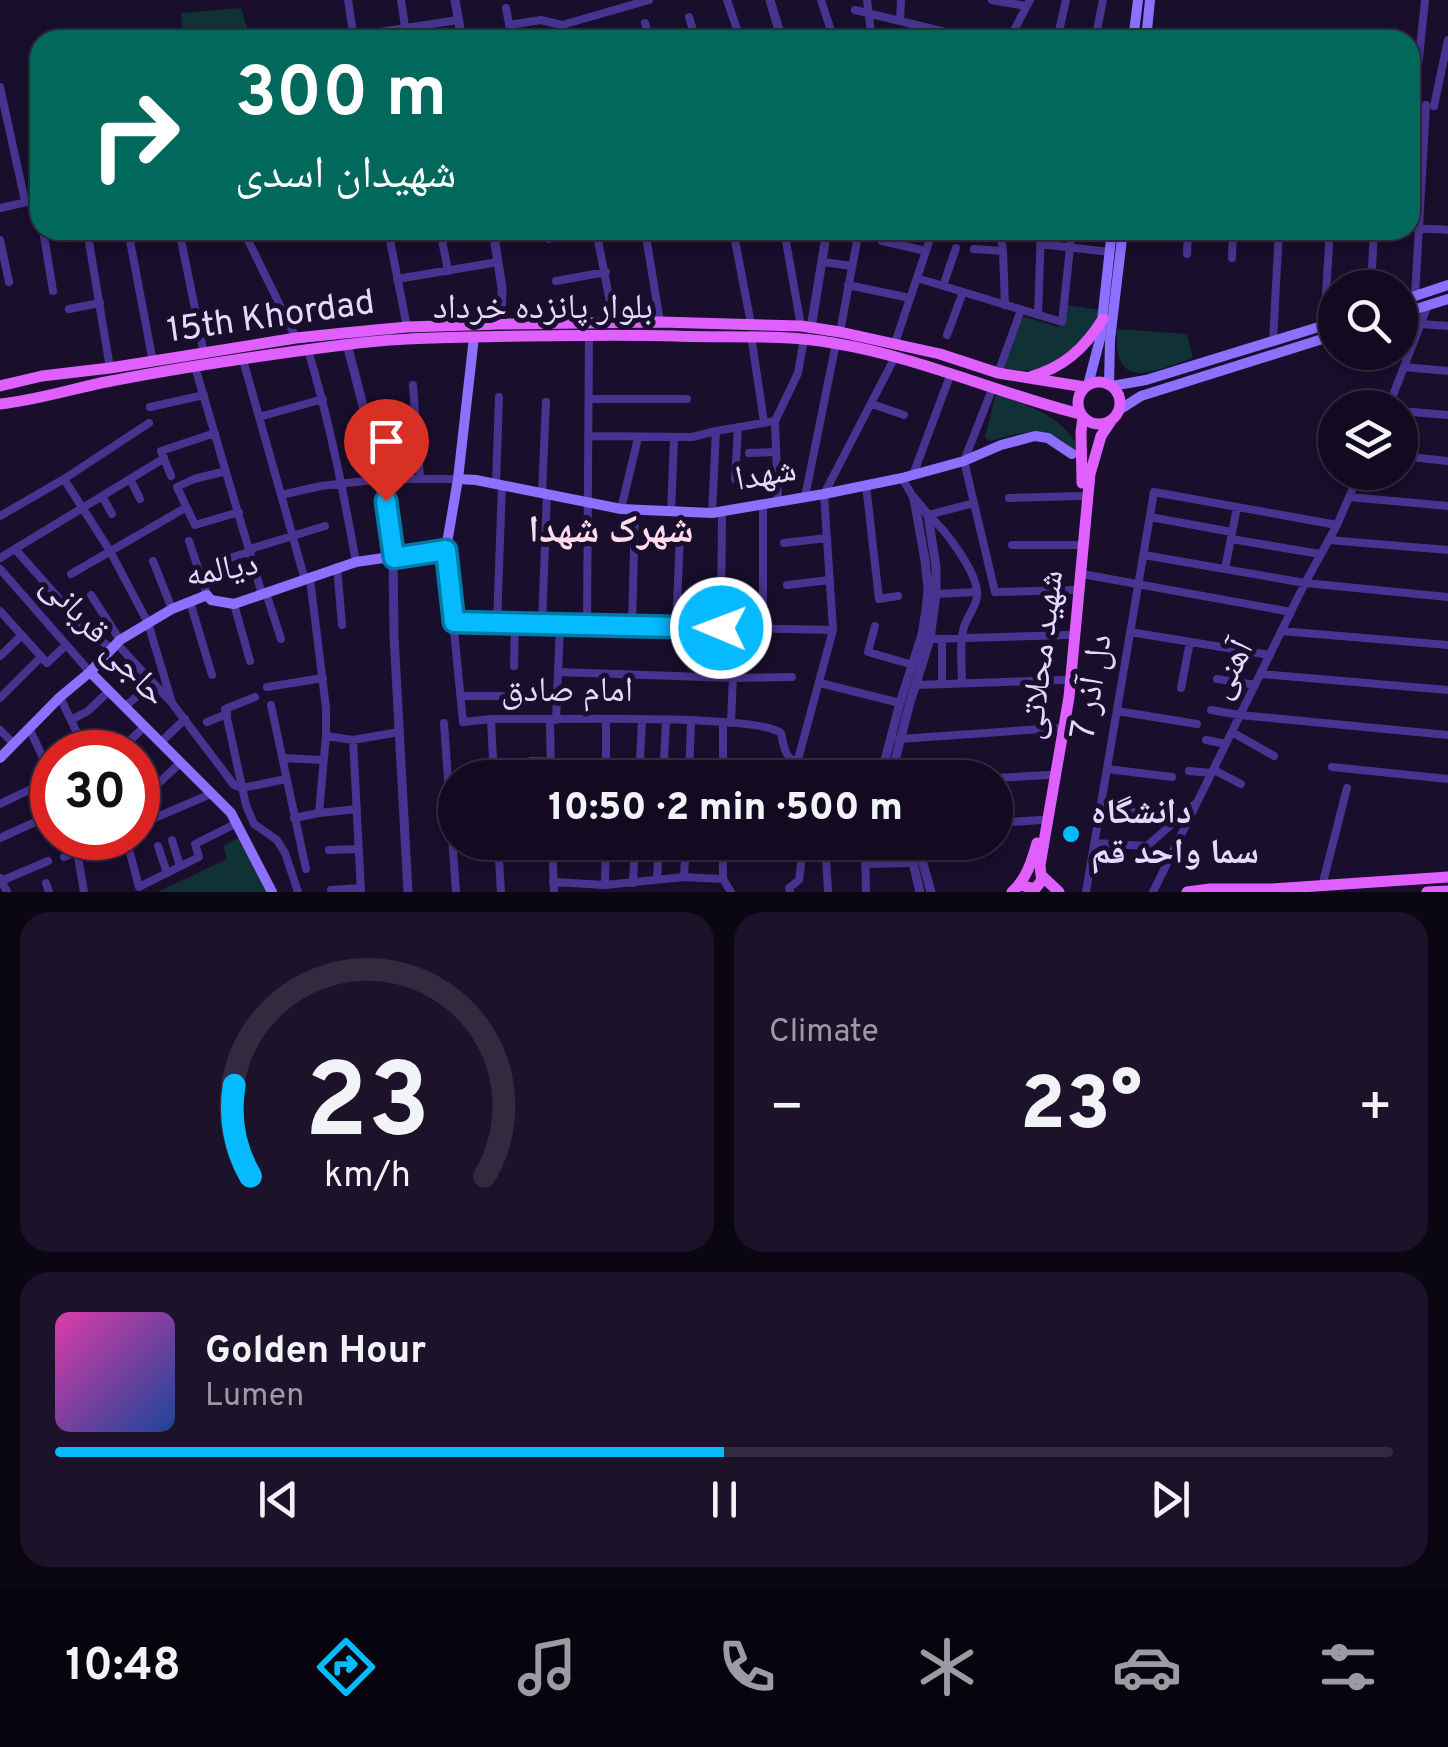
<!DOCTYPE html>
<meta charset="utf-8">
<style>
body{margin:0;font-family:Overpass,"Noto Naskh Arabic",sans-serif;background:#1c132a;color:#f1f3f6;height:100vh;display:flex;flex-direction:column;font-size:38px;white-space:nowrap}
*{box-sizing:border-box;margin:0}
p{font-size:32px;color:#9d9aa5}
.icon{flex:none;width:55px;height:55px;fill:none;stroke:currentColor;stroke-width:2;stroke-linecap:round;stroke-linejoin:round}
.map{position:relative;height:892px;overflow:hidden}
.panel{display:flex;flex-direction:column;gap:20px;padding:20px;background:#0a0612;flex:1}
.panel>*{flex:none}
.guide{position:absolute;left:30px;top:30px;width:1390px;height:210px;border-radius:30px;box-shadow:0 5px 15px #0003,0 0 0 2px #322b3f;background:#00695c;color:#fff;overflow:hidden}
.tools{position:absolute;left:1318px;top:270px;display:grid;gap:20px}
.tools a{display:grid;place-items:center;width:100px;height:100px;border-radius:50%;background:#130a21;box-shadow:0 5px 15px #0003,0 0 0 2px #322b3f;font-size:50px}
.speed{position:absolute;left:30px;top:730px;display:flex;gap:20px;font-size:50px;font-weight:700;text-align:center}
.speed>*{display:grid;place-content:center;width:130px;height:130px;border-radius:50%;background:#130a21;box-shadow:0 5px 15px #0003,0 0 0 2px #322b3f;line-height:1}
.speed .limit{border:15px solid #d22;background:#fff;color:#111}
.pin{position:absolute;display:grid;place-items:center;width:85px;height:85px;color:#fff;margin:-102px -42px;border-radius:50% 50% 50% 0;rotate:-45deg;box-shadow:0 0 10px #0007}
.pin .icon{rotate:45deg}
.me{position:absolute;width:110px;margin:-55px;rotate:271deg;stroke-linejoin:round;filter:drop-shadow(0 0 8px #0008)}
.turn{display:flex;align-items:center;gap:35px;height:210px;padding:0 40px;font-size:45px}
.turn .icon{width:130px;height:130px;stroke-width:2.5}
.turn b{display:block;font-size:70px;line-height:85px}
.big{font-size:75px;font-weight:800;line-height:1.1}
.panel .card{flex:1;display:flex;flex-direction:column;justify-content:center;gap:15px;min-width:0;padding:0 35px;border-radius:30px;background:#1c132a}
.panel .dial{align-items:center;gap:0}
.dial svg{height:260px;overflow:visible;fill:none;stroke:#322b3f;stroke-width:7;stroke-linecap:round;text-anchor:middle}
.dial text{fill:#f1f3f6;stroke:none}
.song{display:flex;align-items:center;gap:30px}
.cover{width:120px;height:120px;border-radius:15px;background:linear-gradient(135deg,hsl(320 70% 55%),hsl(220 70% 35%))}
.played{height:10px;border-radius:5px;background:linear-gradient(90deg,#05baff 50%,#322b3f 50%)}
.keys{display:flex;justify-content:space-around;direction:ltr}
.heat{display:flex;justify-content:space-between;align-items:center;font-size:55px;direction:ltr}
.panel .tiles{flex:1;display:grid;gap:20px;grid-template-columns:1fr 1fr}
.card:last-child{grid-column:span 2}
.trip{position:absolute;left:438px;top:760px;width:575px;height:100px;border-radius:50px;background:#130a21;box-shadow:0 5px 15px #0003,0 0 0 2px #322b3f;font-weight:800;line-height:100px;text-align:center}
.dock{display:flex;height:160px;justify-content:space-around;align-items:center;background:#08040d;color:#9d9aa5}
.dock .icon{width:70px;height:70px}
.dock .selected{color:#05baff}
.dock b{font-size:45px;color:#f1f3f6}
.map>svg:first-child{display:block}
</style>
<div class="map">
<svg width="1448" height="892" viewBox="0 0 1448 892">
<rect width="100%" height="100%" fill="#190e2c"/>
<!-- green -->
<path fill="#103237" d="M241,8L251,40H183L181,13Z
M1067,305L1100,310C1092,336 1063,364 1036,370C1025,372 1013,370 1003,367L1022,318L1026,317L1058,327L1065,322Z
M1117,329L1187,334L1193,358C1153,371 1113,394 1117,329Z
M996,393C1027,406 1067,416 1079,451H1075C1045,422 1026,432 990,441L985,437Z
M238,838L268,892H158L227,859L223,846Z"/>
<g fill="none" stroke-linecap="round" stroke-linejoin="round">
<!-- minor -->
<path stroke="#483490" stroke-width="8" d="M348,0L354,40
M401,0L407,40
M727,0L737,29L745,40
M821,0L834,40
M867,0L872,40
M992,0L1026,6
M506,8L512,40
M855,10L978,40
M689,17L696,40
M900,21L901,0
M645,23L650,40
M509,25L541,20L562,25L649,0
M354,36L458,20
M1009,40L1030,0
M1057,40L1066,0
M1095,40L1103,0
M0,87L25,201
M1414,105L1425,0
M1434,106L1448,40
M0,208L40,199
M1410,227L1448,230
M43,230L53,291
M87,230L110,368
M128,230L153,362
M179,230L204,353
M243,230L296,338
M388,230L407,327
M440,230L448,271
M548,230L549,239
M596,230L614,323
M645,230L660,322
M733,230L751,324
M784,230L801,326
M885,230L882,241L926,251
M1000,230L1003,251L1005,305
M565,236L596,230
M0,240L9,282
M1040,244L1110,252
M974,249L1003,251
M1187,254L1188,230
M1232,258L1233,230
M823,262L852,266
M917,278L1062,322L1072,230
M397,279L498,262
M556,281L606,272
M848,285L910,298
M943,286L956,248
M1371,288L1374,230
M1415,296L1426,105
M69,309L100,303
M1038,315L1041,230
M1421,324L1448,326
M1324,325L1330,230
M840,332L859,230
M751,335L764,422
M947,335L963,292
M1273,341L1279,230
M895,343L933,230
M308,350C329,419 343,490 356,562
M243,360L305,580
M195,367L262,594
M1404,367L1448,371
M998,373L1021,310
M413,385L420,479
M993,387L964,461L995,592L1073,590
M589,399H687
M872,404L904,415
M150,407L204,395
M1388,408L1428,305
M1400,411L1448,415
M259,417L323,399
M588,436L692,437L716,431L775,421
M749,453L776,452
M1400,456L1448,461
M226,471L194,479L177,487L195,525L239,512
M913,475L951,373
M171,476L161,451L215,433
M902,478L913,497
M64,479L110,551L148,623L172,703
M130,479L140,499
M735,479L738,427
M496,484L499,397
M866,485L879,599L898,596
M542,493L546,402
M281,495L321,486L382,479H458
M102,496L112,514
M805,497L836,343
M1349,497L1448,506
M1009,498L1081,496
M778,502L775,421L798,373L804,339
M763,504V628
M621,509L638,438
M671,512L674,438
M712,513L716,431
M928,515C945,529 980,575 977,597C975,608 967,617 964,627C959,644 962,665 962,683
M928,515L974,503
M0,516L64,479L149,423
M1150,517L1232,532
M1231,539L1320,554
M1329,540L1448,550
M189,541L207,595
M784,543L827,538
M1012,545H1077
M15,549L86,629L112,649
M250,549L325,526
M446,549L463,722L491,719C536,720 756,713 781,733C783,741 783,750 789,757C802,772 868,768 888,766
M1144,555L1305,583L1448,597
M0,558L163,459
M153,561L172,609
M221,561L251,551
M337,567L342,625
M0,569L90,672
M1225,569L1237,507
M71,574L185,508
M1082,574L1291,612
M310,579L326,708V736L319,813
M787,585L830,580
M266,593L281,639
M936,594L977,592
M91,595L120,640
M190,602L212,675
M234,604L250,661
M0,611L47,663L66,645
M454,622L833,630
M497,623L502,485
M542,624L547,494
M587,625L589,334
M632,626L635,509
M875,626L868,652L913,665
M676,627L681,512
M721,628L722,511
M1281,631L1448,645
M1130,632L1270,655
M930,639L1069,635
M942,639V684
M117,644L172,703L234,785L242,788
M0,656L22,635
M514,666L515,623
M558,672L733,678L792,677
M1260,674L1448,690
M1217,679L1255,685
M820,683L900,703
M916,685L1064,680
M267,687L323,678
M1181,688L1190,642
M461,696H502
M60,697L86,752
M255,697L225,709L246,805L254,824L277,840L285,853L298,892
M0,698L41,657
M271,705L306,869
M125,707L152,682
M1211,710L1240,715L1448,735
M1117,711L1197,724
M491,719L494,778
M71,720L88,711L109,691
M550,720L551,778
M556,720L560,625
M207,722L227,714
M723,722V778
M444,723L456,892
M731,723L735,628
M0,730L14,744
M30,730L52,777
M1232,732L1274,756
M326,736L353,740L399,732
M899,739L1056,728
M353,740L361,892
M1206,740L1226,744
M160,743L185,719
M118,752L144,727
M282,758L323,760
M531,761L577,762
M1332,767L1448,779
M1107,769L1172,777
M1214,770L1241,784
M1189,771L1212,773
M606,778V720
M639,778L642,720
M663,778L666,720
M689,778L691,721
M796,778L797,763L833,630L824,494L895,357
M995,778L1049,775
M242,788L286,779
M145,796L180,763
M0,804L52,779
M1100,808L1178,817
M294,818L319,813L357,809
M995,823L1041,820
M138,825L211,794
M41,826L52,821
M0,838L33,823
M126,838L139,887L199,857L195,844L237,823
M172,840L180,866
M498,842L501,892
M552,842L554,892
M723,842V879L731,892
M825,842L828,892
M865,842L866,892
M528,843L543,842
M1094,843L1147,846L1196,803
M158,846L167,873
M329,850L359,849
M77,851L84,892
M64,857L107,838
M865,864L913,863
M684,877L686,842
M0,878L7,892
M657,878L659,842
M1,881L48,861
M553,882L605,885L684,877L723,879
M46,883L49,892
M633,883L635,842
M605,885L606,842
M1322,886L1347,788
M331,890L361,888
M790,892L789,888L799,880L801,865L799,842
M1086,892L1154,492L1337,525
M1153,892L1305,583L1337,525L1360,472"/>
<!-- tertiary -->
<path stroke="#483490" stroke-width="9" d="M455,0L462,40
M770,0L782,40
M493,230L502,288L501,324
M811,328L827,230
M347,344L382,479L393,558L394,636L408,892
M888,778L884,764L900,703L922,635L926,610L928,589L925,560L914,499
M897,778L894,765L909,706L930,639L936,594V567L928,515L913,497
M908,842L920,892
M917,842L931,892"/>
<!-- secondary -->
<path stroke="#8d70ff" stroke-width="10" d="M1133,40L1138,0
M1146,40L1150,0
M1400,301L1448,285
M1400,314L1448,299
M1088,385L1100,339L1112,230
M1109,385L1110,340L1123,230
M1112,386L1146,380L1335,322
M1119,410L1141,396L1335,335
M458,479L476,480L621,509L712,513L824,494L902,478L964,461L1001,445L1035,436L1048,438L1072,454
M90,672L231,813L272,892
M0,758L60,697L90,672L120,640L172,609L207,595L211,600L234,604L356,562L446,549L458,479L474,337"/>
<!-- primary -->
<path stroke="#df60ff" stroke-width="11" d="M1030,377C1064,367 1084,349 1103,319
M1078 403a21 21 0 1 1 42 0a21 21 0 1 1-42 0Z
M0,386L42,376L110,368L296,338L344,333L407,327L501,324L660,322L801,326L840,332L940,354L998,373L1085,387
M0,404C38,400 74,388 111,381C188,366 265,355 343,345C386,339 428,338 471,337C539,336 607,334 675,336C728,338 781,334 833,343C919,357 997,393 1080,414
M1082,483L1081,432L1083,417
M1022,881L1024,886L1035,889L1042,880L1041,875
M1012,892C1026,880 1032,861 1037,843
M1059,892L1041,875L1040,865L1069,697L1090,474L1101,436L1111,421
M1187,892L1210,889H1272L1448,877
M1427,892L1448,891"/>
</g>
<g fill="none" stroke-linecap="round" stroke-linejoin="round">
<!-- route casing -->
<g stroke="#0379a6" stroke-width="25">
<path id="route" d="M386,501L394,558L446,550L454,622L721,628"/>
</g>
<!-- route -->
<use href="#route" stroke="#05baff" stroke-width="18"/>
</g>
<!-- markers -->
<circle fill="#05baff" stroke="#190e2c" stroke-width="4" cx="1071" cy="834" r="10"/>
<g text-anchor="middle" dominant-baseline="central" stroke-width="10" stroke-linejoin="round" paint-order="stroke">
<!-- street labels -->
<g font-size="35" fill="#e4d9ff" stroke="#190e2c">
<text x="543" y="309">بلوار پانزده خرداد</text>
<text transform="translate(271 318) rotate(-8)">15th Khordad</text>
<text transform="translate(766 476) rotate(-10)">شهدا</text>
<text transform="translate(222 571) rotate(-10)">دیالمه</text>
<text transform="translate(103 641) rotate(47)">حاجی قربانی</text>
<text transform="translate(1043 655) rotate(-83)">شهید محلاتی</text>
<text transform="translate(1232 670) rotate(-64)">آهنی</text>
<text transform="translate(1093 687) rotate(-80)">دل آذر 7</text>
<text x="567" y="692">امام صادق</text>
</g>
<!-- poi labels -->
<g font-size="35" font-weight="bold" fill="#e4d9ff" stroke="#190e2c" text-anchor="start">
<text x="1091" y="814">دانشگاه<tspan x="1091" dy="40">سما واحد قم</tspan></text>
</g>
<!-- neighbourhood labels -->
<g font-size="38" font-weight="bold" fill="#ffdbec" stroke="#190e2c">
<text x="611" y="532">شهرک شهدا</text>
</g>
</g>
</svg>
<div class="tools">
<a><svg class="icon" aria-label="search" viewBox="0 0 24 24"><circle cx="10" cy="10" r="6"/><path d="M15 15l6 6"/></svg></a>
<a><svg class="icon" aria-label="layers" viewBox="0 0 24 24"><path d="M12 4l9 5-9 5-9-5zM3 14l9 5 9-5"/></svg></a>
</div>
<div class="speed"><div class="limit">30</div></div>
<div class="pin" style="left:386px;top:501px;background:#d93025"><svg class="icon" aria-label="arrive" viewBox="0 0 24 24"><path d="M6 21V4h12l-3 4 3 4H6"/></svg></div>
<svg class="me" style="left:721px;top:628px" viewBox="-20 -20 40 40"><circle r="17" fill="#05baff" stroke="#fff" stroke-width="3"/><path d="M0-11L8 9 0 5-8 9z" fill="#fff"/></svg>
<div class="trip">10:50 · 2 min · 500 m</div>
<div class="guide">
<div class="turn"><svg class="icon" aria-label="right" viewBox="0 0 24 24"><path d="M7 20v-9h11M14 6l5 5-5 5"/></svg><div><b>300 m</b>شهیدان اسدی</div></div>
</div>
</div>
<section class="panel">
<div class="tiles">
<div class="card dial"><svg viewBox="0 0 100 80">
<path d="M14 69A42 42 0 1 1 86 69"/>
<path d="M14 69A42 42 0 0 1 9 41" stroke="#05baff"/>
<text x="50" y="56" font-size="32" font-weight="700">23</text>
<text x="50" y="72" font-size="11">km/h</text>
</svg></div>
<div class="card"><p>Climate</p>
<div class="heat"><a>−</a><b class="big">23°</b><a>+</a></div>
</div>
<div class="card">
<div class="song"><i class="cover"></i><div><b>Golden Hour</b><p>Lumen</p></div></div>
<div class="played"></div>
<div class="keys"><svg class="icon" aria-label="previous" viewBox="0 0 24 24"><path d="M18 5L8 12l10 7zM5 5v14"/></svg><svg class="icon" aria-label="pause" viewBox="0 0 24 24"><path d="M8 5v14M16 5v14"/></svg><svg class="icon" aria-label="next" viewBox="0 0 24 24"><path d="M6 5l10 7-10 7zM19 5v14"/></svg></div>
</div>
</div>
</section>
<nav class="dock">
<b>10:48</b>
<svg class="icon selected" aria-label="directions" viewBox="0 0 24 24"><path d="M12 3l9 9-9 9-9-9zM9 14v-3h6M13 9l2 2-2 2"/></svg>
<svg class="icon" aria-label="music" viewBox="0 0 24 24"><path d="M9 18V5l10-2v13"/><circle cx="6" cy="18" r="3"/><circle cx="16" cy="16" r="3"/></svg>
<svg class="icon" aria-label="phone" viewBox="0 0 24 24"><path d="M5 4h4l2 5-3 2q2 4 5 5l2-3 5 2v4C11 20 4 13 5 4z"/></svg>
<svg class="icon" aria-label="climate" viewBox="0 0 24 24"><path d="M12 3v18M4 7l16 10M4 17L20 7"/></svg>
<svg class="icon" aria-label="car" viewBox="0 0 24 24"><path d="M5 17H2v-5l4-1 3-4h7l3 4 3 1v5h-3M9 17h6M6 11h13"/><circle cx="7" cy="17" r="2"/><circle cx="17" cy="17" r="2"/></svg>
<svg class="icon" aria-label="filters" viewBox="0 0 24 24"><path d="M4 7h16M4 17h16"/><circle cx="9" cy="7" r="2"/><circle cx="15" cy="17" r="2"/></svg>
</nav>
